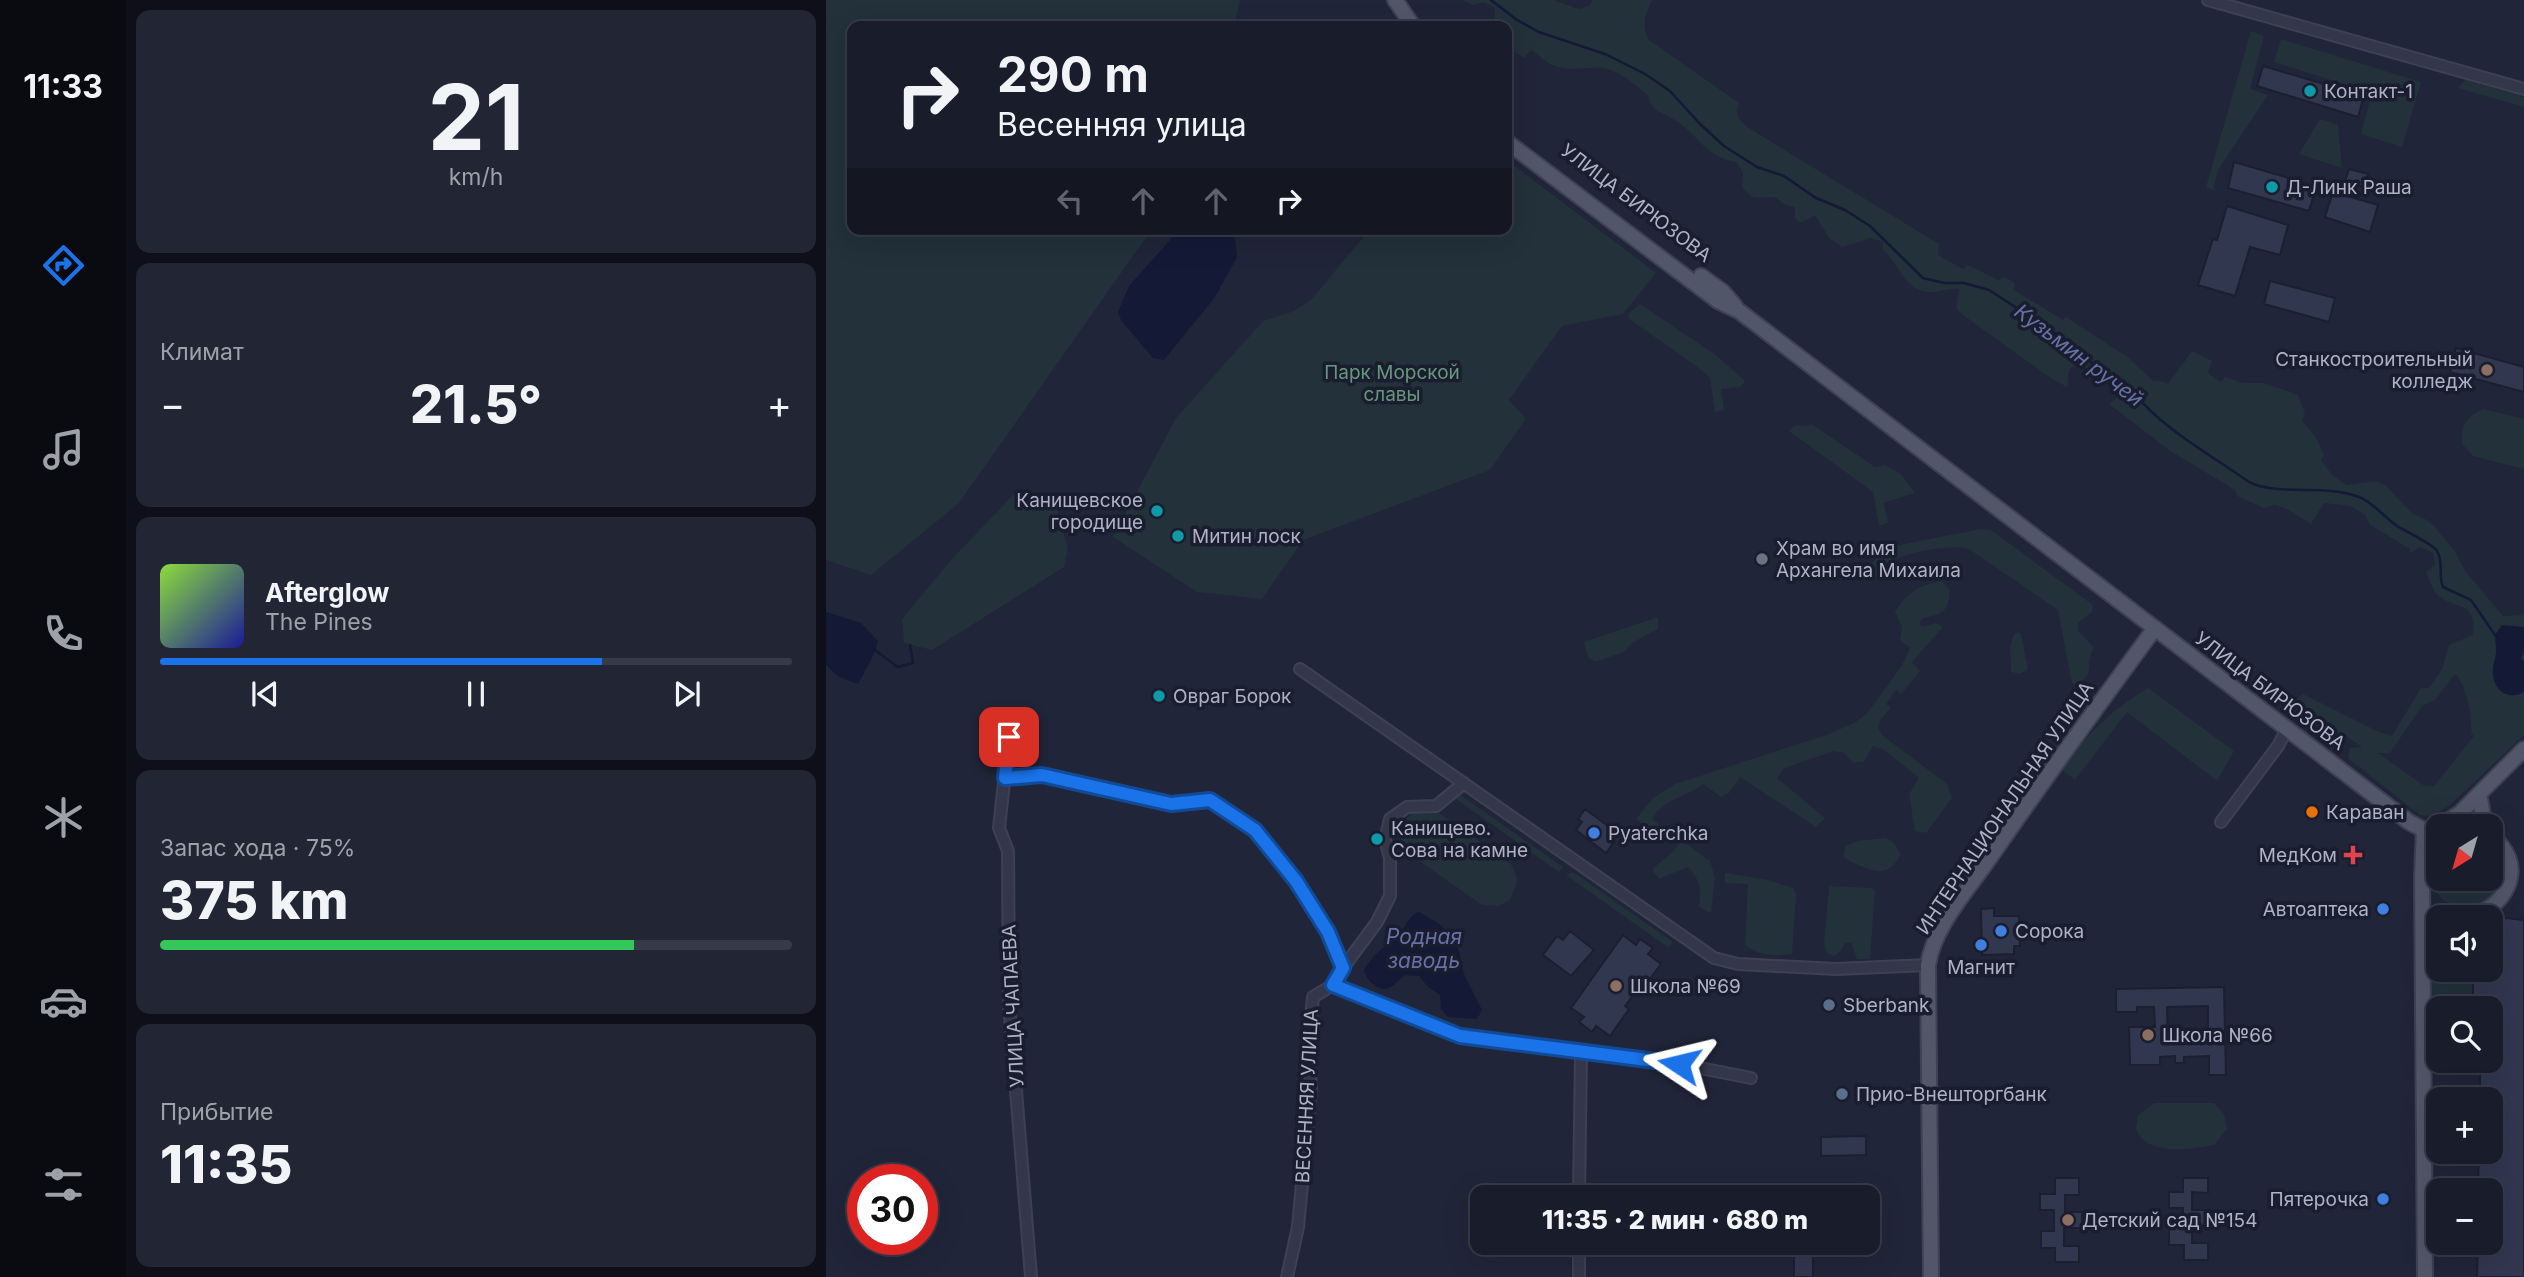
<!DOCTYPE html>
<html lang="ru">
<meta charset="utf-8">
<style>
body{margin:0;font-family:Inter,sans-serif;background:#222533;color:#f1f3f6;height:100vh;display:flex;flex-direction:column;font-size:26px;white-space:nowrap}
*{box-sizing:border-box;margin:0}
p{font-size:23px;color:#9fa1a9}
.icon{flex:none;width:38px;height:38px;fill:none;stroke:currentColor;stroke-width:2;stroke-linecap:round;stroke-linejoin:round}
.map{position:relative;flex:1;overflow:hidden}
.side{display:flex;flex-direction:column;gap:10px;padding:10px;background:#0e0f18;width:700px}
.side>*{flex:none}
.banner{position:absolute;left:21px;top:21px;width:665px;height:214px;border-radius:14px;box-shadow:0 7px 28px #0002,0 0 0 2px #373a47;background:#191c2b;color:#f1f3f6;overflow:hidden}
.needle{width:46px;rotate:217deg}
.fabs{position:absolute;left:1600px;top:814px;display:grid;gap:14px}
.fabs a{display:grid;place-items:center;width:77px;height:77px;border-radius:14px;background:#191c2b;box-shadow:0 7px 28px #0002,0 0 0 2px #373a47;font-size:35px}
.speed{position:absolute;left:21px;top:1164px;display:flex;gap:14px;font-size:35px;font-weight:700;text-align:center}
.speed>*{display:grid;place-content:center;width:91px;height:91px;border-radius:50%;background:#191c2b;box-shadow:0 7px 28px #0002,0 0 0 2px #373a47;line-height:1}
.speed .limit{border:10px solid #d22;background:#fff;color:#111}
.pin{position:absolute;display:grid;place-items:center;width:60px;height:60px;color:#fff;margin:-30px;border-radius:14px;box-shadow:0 4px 10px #0006}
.me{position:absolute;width:77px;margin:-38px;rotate:280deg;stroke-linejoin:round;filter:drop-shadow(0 0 5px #0008)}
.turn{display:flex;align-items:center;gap:24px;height:147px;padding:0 35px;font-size:32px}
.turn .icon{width:91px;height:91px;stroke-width:2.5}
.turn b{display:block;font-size:49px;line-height:60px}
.lanes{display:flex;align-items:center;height:66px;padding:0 35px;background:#0003;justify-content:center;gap:35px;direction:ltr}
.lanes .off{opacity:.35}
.big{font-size:52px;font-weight:800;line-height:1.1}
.side .widget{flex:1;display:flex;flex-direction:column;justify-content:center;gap:10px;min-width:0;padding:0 24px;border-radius:14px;background:#222533}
.side .dial{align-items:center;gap:0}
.dial b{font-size:91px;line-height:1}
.song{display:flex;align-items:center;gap:21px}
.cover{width:84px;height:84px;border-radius:10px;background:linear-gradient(135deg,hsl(90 70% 55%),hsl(240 70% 35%))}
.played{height:7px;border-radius:4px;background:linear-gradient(90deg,#1a73e8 70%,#373a47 70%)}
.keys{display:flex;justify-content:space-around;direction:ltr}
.heat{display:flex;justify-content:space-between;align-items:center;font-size:38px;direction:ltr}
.charge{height:10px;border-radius:5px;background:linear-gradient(90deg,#34c759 75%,#373a47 0)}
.trip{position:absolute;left:644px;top:1185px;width:410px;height:70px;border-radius:14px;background:#191c2b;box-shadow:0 7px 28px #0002,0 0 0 2px #373a47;font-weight:800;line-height:70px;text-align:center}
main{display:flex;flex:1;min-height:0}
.menu{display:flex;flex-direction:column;width:126px;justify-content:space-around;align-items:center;background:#0a0b11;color:#9fa1a9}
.menu .icon{width:49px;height:49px}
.menu .selected{color:#1a73e8}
.menu b{font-size:32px;color:#f1f3f6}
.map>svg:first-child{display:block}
</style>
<main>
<nav class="menu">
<b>11:33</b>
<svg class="icon selected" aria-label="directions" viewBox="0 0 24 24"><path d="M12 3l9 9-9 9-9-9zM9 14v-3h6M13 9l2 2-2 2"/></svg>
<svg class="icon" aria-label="music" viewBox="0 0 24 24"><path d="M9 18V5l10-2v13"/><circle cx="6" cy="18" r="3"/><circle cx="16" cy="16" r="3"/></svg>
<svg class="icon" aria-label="phone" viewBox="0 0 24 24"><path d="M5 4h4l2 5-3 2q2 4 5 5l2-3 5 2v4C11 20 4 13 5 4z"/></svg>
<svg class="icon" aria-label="climate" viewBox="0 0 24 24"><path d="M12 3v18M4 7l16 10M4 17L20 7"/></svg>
<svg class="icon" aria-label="car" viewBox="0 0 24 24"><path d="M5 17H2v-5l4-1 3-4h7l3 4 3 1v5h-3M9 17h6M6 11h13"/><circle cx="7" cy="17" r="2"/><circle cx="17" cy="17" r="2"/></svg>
<svg class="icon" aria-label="filters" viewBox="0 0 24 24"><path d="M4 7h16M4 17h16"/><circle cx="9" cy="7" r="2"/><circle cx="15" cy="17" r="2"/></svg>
</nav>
<section class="side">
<div class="widget dial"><b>21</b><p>km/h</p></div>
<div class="widget"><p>Климат</p>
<div class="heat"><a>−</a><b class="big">21.5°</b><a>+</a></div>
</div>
<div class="widget">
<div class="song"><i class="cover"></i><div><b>Afterglow</b><p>The Pines</p></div></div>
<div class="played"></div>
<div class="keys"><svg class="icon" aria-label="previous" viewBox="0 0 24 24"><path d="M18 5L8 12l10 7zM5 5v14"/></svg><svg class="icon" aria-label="pause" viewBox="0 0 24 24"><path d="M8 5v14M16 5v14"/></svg><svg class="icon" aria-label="next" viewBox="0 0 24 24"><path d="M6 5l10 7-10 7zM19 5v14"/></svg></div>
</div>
<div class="widget"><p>Запас хода · 75%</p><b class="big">375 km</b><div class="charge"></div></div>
<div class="widget"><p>Прибытие</p><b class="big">11:35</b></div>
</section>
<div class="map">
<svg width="1698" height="1277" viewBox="0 0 1698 1277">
<rect width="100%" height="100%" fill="#212539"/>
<!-- green -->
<path fill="#22313a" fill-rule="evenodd" d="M0,0H414L408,26H26V229H326L133,503L45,575L0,560Z
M636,0H728L753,9L764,5L766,0H826C819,15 815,24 823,40L913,103C908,114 913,119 921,127L1113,244L1112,255L1137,269L1142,265L1172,280L1179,277L1189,283L1188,290L1237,320L1240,317L1303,358L1328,382L1333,381L1342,384L1366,351L1386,361L1382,373L1395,382L1399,377L1417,383H1438L1472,395L1479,413L1476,421L1489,436L1498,455L1495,460L1506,475L1521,485L1549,481L1559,485L1587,514L1601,520L1610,528L1629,552L1640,572L1677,616L1698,615V735L1623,806L1603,816L1594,815L1522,758L1524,748L1536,747L1517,734L1492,727L1468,706L1469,700L1477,694L1553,732L1566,736L1595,688H1603L1616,669L1623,645L1647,635C1651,597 1626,612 1610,593C1606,588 1603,578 1600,572L1609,565L1607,553L1593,547L1584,553V549L1544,525L1539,515L1525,506L1498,503L1485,524L1461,509L1449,505L1438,508L1411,496L1409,490L1343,450L1283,404L1291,397L1290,380H1274L1263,369L1250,364L1243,370L1241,387L1226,379L1137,315L1130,308L1133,289C1120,287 1110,294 1100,292C1076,287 1074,264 1057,250V242L1045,238L1016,247L1003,238L989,215L974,223L969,218V207L960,205L949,197C933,196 927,204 916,186L917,173L910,162C882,158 873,137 852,122C839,113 825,113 822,95C809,85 792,69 775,68C759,67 742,72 727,65C719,62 712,54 705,50L698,58L681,47V26H668L669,8L658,2L647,5ZM1629,674C1640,682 1647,719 1645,733L1648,736L1608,786L1597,785L1552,753H1564L1596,706L1609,700Z
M1425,31L1438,36L1424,89L1442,95L1392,170L1387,190L1380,187Z
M1455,39L1595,82L1576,147L1535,134L1546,93L1448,62Z
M1639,80L1698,97V107L1632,88Z
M1494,119L1512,125L1516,168L1473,154Z
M681,160L830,273L797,314L736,326L683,400L700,419L664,470L477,540L436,599L371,592L287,537L350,418L437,321L468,311L485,300L544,229H681Z
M814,304L890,355L919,381L914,387L895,389L898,410L889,412L884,378L874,369L802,318L804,312Z
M1657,409L1698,419V469L1647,456L1636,444C1634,427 1641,415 1657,409Z
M987,425L1049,467L1059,465L1075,474L1089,493L1058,503L1062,523L1053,526L1047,492L963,431L968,426Z
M190,492L228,498L242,548L238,567L106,650L78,643L76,619L125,560Z
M1155,529L1165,530L1267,605L1266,612L1252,623V630L1268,648C1257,664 1272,679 1246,684L1232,610L1143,549C1126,544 1081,552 1066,561C1059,565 1055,571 1050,578L1045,575L1043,567L1058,548Z
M1115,581L1124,590C1123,613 1116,613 1096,619L1093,624L1096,627L1111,623L1117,627L1086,662L1094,671L1075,694L1070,690L1060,704L1065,708L1055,719L1052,728L1056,735L1121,784L1126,798L1100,833L1089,831L1083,794L1093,778L1058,750L1047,746L1038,762L1027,763L1018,753L1008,751L958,768L951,778L999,818L990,827L914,777L903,793L895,797L877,784C859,798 838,798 826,819L884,861L889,878L885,913L873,907C876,890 874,880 862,867L833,879L826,870C835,859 846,857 852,844L835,838L810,819L827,798L849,784L1000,735L1028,723L1040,714L1059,689L1076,665L1084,648L1074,640L1076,627L1069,612C1082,591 1092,586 1115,581Z
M832,617V629L806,643L798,652L769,662L762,657L758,642Z
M1192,632L1195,635L1202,669L1194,674L1185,672L1184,647L1188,634Z
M1322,688L1408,751L1391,781L1301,712L1249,780L1235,769C1263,733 1282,712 1322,688Z
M626,789L737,867L733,872L623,794Z
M594,809L609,810L685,864L692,880L684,900L672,906L656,905L582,853C569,837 574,818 594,809Z
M1059,838L1067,842L1075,854C1066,872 1055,875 1037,867C1029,863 1023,863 1017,856L1020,846L1031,841Z
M1664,843C1698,893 1636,933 1610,891C1601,877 1604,864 1612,850V878H1664Z
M747,872L847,942L843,948L740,875Z
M899,873L942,880L967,888L970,894L966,954C951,956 931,956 919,945L922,884L899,883Z
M1003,886L1046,888L1049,891L1044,959H1031L1025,942L1018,944L1015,951L1008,956L1001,953L998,944Z
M1612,922V970H1647V1008H1612V1021L1593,1016L1597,926Z
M1328,1103H1388L1398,1114L1401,1129L1388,1145C1365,1149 1318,1157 1310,1128L1312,1115Z"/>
<!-- water -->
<path fill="#141936" d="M354,229H408L411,257L389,297L338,360L327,358L295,320L292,312L303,286Z
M0,612L35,623L52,641L48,654L32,684L13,677L0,665Z
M1676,625L1698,627V651L1695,658L1698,661V692C1680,702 1665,688 1667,668C1667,663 1670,657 1670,652C1670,646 1669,641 1669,635Z
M593,912L612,923L627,938L633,951L638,974L656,1010L651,1019L622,1017L615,1009L614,995L602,987L593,976L579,975C574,978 570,984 565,987C553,994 540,980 538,970C546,956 558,946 570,937C580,929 581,916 593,912Z"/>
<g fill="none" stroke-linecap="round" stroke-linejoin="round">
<!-- stream -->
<path stroke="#141936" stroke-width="2.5" d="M665,0L691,20L713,32L779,54L819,74L844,91L874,124L898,146L931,167L958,176L990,198L1019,210L1044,226L1097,278L1118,283H1138L1163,290L1240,340L1262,360L1306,391C1338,430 1382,453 1423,482C1454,497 1497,483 1533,497C1548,503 1558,517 1571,526C1579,531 1608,545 1611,551C1618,562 1612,576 1617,587L1645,600L1669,635
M49,650L72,667L87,663L84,645"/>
</g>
<!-- building -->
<path fill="#323750" stroke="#1c1f30" stroke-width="2" fill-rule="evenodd" d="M1437,66L1538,96L1532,117L1431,86Z
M1408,162L1490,186L1483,211L1402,188Z
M1523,169L1542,174L1537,187L1519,181Z
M1507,192L1552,205L1544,232L1499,217Z
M1401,206L1462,225L1454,255L1424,247L1409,296L1372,285L1387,239L1391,240Z
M1444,281L1509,298L1503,322L1438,304Z
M1630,348L1698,367V392L1624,372Z
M759,809L786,829L781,836L788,842L780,853L750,830L756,822L752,819Z
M1168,908V916H1193L1194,946H1188V954L1156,955L1155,909Z
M1680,918L1698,920V1277H1651L1652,1242H1664V1190H1652L1653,1152H1664V1099H1654V1060H1664V1008H1647V970H1664V925Z
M744,931L768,950L745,976L717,955L731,936L737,940Z
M797,935L810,945L814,939L827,948L822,954L835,964L815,991L812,989L799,1006L803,1009L784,1036L770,1026L766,1032L753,1022L758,1017L745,1008Z
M1398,987L1400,1075H1383V1056L1358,1057V1063H1349V1056L1334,1057V1065H1304L1303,1027H1329L1328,1007H1311V1012H1290V989ZM1382,1006V1043L1342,1044L1341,1007Z
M1040,1136V1155L995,1156V1137Z
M1229,1178H1253V1195H1239V1212H1256V1228H1238V1246H1253V1262H1229V1248H1215V1231H1228V1210H1214V1194H1229Z
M1357,1178H1382V1193L1366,1192V1210H1385V1226H1366V1243H1382V1260H1358V1245H1343V1228H1357V1208H1343V1192H1357Z
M968,1189H1043V1197H968Z
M968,1242H987V1277H968Z"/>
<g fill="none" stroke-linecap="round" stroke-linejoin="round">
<!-- minor casing -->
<g stroke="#3e4153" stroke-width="14">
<path id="minor" d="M1382,0L1698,89
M474,669L888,958L912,964L1010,969L1102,965
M183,737L173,828L182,851L183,1003L205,1277
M179,778L216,775L345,804L384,800L429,830L470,881L502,932L517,968L507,985
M1395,822L1452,746L1461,729
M517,968L551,922L564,896V858L559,840L564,819L581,807L610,806L638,783
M753,1197L755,1052
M461,1277L472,1227L485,1087L482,1050L487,997L507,985L633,1036L674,1043L828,1059L925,1078
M753,1277V1242"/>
</g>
<!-- major casing -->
<g stroke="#3e4153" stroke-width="18">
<path id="major" d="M569,0L587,26
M681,142L892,301L913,311L1583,822L1598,830
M875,276L897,292L909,306
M1653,794L1659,826
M1614,826L1634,813L1698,749
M1598,830L1596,876L1599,1277
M1597,924C1615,913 1630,918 1649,914C1674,908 1693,879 1681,855C1677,846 1670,840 1664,833
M1105,1277L1102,965C1108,926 1141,891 1163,859C1217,781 1273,704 1329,628"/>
</g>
<!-- minor -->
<use href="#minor" stroke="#343749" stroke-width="10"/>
<!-- major -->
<use href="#major" stroke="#525669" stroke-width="14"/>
</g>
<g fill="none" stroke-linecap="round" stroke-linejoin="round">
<!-- route casing -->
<g stroke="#114b97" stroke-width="18">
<path id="route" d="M183,737L179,778L216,775L345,804L384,800L429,830L470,881L502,932L517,968L507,985L634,1036L853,1064"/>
</g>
<!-- route -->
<use href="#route" stroke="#1a73e8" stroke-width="12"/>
</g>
<!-- markers -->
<g fill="#0f9aa8" stroke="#1a1d2e" stroke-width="2.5">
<circle cx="1484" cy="91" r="7"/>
<circle cx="1446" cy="187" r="7"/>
<circle cx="331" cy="511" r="7"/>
<circle cx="352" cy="536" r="7"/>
<circle cx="333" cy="696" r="7"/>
<circle cx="551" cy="839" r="7"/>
</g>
<g fill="#8d6e63" stroke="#1a1d2e" stroke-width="2.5">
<circle cx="1661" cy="370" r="7"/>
<circle cx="790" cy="986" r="7"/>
<circle cx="1322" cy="1035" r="7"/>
<circle cx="1242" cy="1220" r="7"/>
</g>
<circle fill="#6b7280" stroke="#1a1d2e" stroke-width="2.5" cx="936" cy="559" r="7"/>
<circle fill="#e8710a" stroke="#1a1d2e" stroke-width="2.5" cx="1486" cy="812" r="7"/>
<g fill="#3f7fe0" stroke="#1a1d2e" stroke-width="2.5">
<circle cx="768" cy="833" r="7"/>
<circle cx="1557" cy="909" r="7"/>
<circle cx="1175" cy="931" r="7"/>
<circle cx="1155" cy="945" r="7"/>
<circle cx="1557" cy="1199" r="7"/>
</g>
<path fill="#e0444e" stroke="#1a1d2e" stroke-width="2.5" d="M1523.5 844.5h7v7h7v7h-7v7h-7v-7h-7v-7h7z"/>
<g fill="#5c6f8a" stroke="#1a1d2e" stroke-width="2.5">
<circle cx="1003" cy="1005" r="7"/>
<circle cx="1016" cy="1094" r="7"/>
</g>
<g text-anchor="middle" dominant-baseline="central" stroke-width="7" stroke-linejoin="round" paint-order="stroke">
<!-- poi labels -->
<g font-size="19" fill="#afb2c6" stroke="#1a1d2e" text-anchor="start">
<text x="1498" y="91">Контакт-1</text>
<text x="1460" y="187">Д-Линк Раша</text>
<text x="1647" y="359" text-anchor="end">Станкостроительный<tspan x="1647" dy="22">колледж</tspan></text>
<text x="317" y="500" text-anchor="end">Канищевское<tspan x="317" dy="22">городище</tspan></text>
<text x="366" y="536">Митин лоск</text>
<text x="950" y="548">Храм во имя<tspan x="950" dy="22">Архангела Михаила</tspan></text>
<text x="347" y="696">Овраг Борок</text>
<text x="1500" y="812">Караван</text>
<text x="565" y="828">Канищево.<tspan x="565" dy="22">Сова на камне</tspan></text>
<text x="782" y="833">Pyaterchka</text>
<text x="1511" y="855" text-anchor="end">МедКом</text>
<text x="1543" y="909" text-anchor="end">Автоаптека</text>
<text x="1189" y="931">Сорока</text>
<text x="1155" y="967" text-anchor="middle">Магнит</text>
<text x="804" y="986">Школа №69</text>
<text x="1017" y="1005">Sberbank</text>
<text x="1336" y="1035">Школа №66</text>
<text x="1030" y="1094">Прио-Внешторгбанк</text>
<text x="1543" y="1199" text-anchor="end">Пятерочка</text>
<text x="1256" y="1220">Детский сад №154</text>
</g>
<!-- street labels -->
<g font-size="19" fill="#afb2c6" stroke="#1a1d2e">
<text transform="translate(810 203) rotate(37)">УЛИЦА БИРЮЗОВА</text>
<text transform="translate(1444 691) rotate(37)">УЛИЦА БИРЮЗОВА</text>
<text transform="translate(1179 808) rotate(-56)">ИНТЕРНАЦИОНАЛЬНАЯ УЛИЦА</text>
<text transform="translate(187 1006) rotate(-93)">УЛИЦА ЧАПАЕВА</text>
<text transform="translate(481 1096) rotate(-87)">ВЕСЕННЯЯ УЛИЦА</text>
</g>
<!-- park labels -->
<g font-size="19" fill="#66967e" stroke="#1a1d2e">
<text x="566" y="372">Парк Морской<tspan x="566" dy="22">славы</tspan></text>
</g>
<!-- water labels -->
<g font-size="21" font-style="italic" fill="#6771a5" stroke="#1a1d2e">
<text transform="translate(1253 355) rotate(37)">Кузьмин ручей</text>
<text x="598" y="936">Родная<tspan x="598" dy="24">заводь</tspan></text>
</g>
</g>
</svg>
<div class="fabs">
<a><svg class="needle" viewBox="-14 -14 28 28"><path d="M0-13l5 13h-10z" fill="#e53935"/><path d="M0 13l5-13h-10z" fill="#9fa1a9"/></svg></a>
<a><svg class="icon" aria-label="sound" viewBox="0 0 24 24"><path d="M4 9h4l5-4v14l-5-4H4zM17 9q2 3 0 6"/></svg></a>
<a><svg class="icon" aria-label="search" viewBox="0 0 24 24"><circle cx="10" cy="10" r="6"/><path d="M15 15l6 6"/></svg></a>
<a>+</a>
<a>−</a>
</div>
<div class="speed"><div class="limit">30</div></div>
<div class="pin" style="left:183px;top:737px;background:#d93025"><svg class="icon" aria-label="arrive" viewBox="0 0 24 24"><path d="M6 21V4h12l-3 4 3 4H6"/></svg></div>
<svg class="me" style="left:853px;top:1064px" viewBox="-20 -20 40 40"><path d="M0-17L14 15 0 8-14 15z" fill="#1a73e8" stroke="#fff" stroke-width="4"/></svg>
<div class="trip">11:35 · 2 мин · 680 m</div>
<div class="banner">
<div class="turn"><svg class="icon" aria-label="right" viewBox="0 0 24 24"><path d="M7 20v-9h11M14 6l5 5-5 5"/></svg><div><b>290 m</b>Весенняя улица</div></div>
<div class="lanes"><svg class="icon off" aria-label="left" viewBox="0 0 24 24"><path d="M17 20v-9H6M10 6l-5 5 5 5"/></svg><svg class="icon off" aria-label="ahead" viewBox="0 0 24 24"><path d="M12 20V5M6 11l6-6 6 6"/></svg><svg class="icon off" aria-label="ahead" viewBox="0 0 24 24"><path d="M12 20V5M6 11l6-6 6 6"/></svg><svg class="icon" aria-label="right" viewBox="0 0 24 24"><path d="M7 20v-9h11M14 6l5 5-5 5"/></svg></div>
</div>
</div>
</main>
